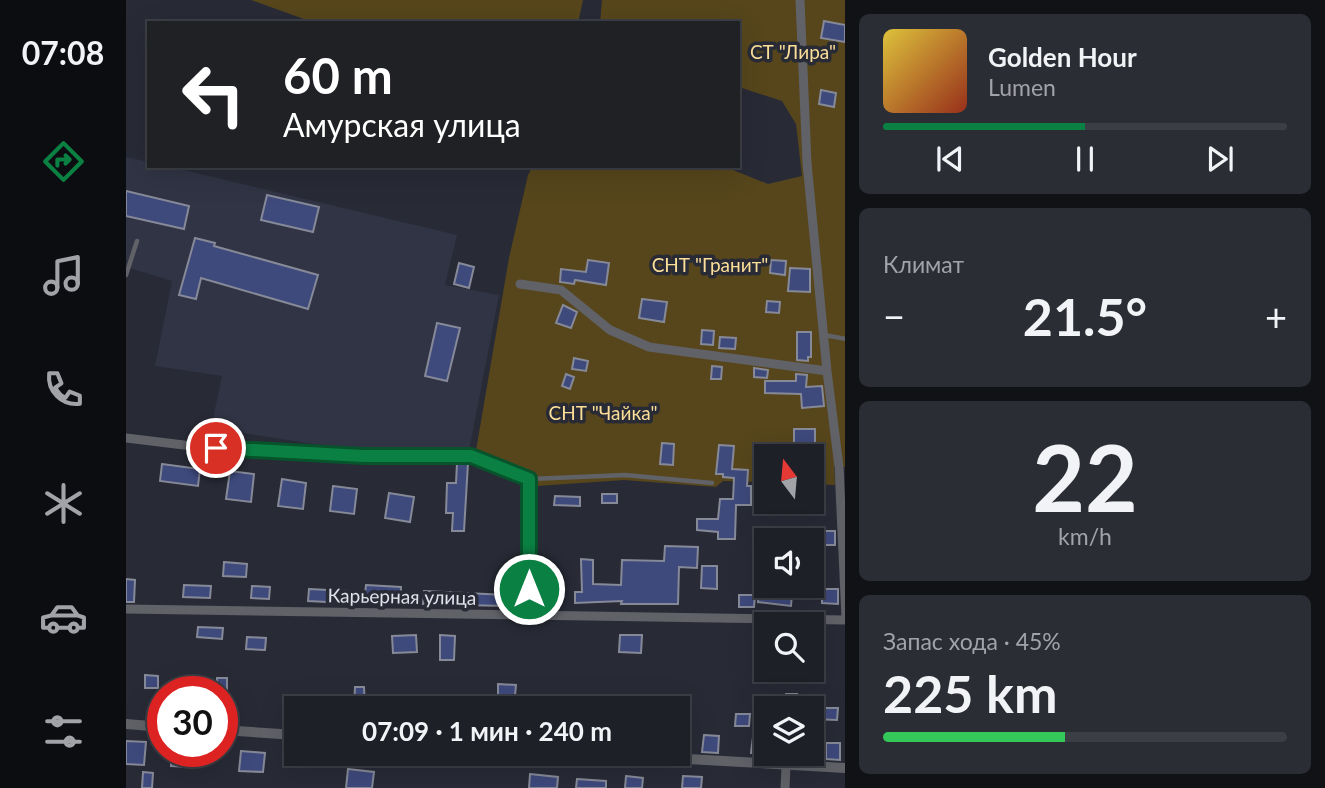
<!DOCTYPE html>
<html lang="ru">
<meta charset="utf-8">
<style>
body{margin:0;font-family:Lato,sans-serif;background:#2b2d34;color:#f1f3f6;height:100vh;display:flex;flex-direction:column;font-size:26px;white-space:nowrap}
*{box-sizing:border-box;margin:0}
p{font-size:23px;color:#a1a3a8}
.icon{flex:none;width:38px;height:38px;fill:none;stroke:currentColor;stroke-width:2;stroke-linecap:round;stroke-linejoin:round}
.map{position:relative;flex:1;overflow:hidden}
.details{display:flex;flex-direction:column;gap:14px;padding:14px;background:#101216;width:480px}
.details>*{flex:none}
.top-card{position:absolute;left:21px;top:21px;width:593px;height:147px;border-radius:0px;box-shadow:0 7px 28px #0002,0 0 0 2px #3c3e45;background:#202124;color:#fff;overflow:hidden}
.needle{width:46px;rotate:344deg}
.fabs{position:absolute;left:628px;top:444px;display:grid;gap:14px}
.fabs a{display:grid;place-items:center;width:70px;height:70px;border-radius:0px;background:#1e2028;box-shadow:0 7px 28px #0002,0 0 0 2px #3c3e45;font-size:35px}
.speed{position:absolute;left:21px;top:676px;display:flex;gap:14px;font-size:35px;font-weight:700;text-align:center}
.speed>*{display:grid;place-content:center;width:91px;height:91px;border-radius:50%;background:#1e2028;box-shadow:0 7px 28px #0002,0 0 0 2px #3c3e45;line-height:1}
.speed .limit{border:10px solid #d22;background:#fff;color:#111}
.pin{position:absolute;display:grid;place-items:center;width:60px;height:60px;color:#fff;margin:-30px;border:4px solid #fff;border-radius:50%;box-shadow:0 2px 7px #0007}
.me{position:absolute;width:77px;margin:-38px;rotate:0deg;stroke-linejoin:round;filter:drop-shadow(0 0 5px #0008)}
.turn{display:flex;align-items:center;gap:24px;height:147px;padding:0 21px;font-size:32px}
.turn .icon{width:91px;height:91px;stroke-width:2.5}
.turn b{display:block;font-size:49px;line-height:60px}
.big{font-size:52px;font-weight:700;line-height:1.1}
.details .tile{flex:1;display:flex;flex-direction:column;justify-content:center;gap:10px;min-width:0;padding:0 24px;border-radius:10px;background:#2b2d34}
.details .dial{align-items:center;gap:0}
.dial b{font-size:91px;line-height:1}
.song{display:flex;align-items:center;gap:21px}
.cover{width:84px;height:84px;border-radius:10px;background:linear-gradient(135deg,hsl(50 70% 55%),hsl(10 70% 35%))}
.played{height:7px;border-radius:4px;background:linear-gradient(90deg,#0b8043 50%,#3c3e45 50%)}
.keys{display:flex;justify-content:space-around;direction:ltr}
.heat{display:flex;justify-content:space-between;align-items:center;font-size:38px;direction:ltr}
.charge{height:10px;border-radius:5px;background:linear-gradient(90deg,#34c759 45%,#3c3e45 0)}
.trip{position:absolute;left:158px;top:696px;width:406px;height:70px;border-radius:0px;background:#1e2028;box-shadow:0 7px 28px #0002,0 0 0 2px #3c3e45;font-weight:700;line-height:70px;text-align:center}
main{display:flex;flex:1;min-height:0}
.dock{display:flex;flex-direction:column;width:126px;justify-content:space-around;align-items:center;background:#0c0d10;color:#a1a3a8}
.dock .icon{width:49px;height:49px}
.dock .selected{color:#0b8043}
.dock b{font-size:32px;color:#f1f3f6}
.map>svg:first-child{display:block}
</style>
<main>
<nav class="dock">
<b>07:08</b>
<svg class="icon selected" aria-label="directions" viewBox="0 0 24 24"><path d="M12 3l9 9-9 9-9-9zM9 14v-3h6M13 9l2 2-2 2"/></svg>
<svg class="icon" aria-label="music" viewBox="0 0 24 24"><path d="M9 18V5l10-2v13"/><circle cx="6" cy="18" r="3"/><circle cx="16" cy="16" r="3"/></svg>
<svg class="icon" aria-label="phone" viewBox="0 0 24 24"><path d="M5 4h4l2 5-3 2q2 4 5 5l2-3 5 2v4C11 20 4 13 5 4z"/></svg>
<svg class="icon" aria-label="climate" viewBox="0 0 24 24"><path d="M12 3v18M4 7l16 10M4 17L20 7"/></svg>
<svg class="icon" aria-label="car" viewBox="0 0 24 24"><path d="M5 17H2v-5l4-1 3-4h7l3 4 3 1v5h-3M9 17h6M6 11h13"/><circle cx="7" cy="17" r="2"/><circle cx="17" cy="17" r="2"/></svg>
<svg class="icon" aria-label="filters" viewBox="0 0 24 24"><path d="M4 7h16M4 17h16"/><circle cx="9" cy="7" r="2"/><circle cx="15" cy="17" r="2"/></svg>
</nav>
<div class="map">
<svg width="720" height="788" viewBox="0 0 720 788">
<rect width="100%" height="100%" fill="#282b36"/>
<!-- built -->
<path fill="#303444" d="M0,157L23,162V166H41L331,235L319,285L373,295L343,451L227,450L85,428L96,376L29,366L46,281L0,267Z"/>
<!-- green -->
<path fill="#57461c" d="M125,0H457L452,23H189Z
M476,0H719L720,467L708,466L709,485L686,484V457H640V482L597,481L590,487L498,480L411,486L348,462L383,258L402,175L407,166H597L642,184L676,176L670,124L656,101L613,87L612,23H474Z"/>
<!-- building -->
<path fill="#3e497c" stroke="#868997" stroke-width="2" d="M698,21L719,25V42L695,38Z
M695,90L710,93L708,107L693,104Z
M0,191L63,206L58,229L0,216Z
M141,195L193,207L187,232L135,220Z
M69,238L89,243L88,246L192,275L182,309L75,278L70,299L53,295Z
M462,260L483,263L480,285L449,280L448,284L434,282L435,269L460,272Z
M645,260L660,261L659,275L644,273Z
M333,263L348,267L343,288L328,284Z
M664,268L684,269V292L662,291Z
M516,299L541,302L538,322L513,318Z
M641,301L654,302L653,313L640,312Z
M437,305L451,312L445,328L430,323Z
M311,323L334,328L321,381L299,376Z
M576,330L588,331L587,345L575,344Z
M671,332H685V357H682V361L671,360Z
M594,337L610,338L609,349L593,348Z
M448,358L462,361L460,371L446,369Z
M586,366L596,367L595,379H585Z
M628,368L642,370L641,378L628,377Z
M440,374L448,377L444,389L436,386Z
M670,374L681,375L680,387L696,386L698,406L676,408L675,394L639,393V381H670Z
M668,429H689V447H668Z
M536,443L548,444L547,465L534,464Z
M593,445L608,446L606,469L622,470L621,486H625V505H610L609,539H592V532L571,530V519H592L594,499H607L608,478L597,477V474H590Z
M331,463H342L338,531H326L327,513H320L321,483H330Z
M36,464L74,469L72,486L34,481Z
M104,471L128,474L125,502L100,499Z
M156,479L180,483L177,509L152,506Z
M207,486L231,489L228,514L204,511Z
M263,493L288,497L284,522L259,518Z
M476,494H491V503H476Z
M429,496L454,497V506L428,505Z
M695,531H709V545H695Z
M539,546L572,547L571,568L553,567L552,604H495L496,601L449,603V592H456L455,559L467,560V584L495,585L496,560L538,561Z
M98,562L121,564L120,577L97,576Z
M576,566H591V589L575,588Z
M0,579L9,580L8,602H0Z
M58,585L85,586L84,598L57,597Z
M240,585L275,587L274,605L238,603Z
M126,586L144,587L143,599L125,598Z
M652,586H663V594H666L665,606L632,602L633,590L652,591Z
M183,589L222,591L221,603L182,601Z
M696,589H712V604L696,603Z
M298,591L380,595L379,606L297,604Z
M613,595H629L628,607H613Z
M72,627L97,628L96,639L71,637Z
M290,635L291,652L267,653L266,636Z
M314,635L329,636L328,660H314Z
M494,635H516L515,653L493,652Z
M121,637L140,638L139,650L120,649Z
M19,675L32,676V688H19Z
M91,678H101V690H91Z
M372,684L390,685L389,696L372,695Z
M229,687H238L239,709H228Z
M660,694H671L670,709H659Z
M686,708H712L711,720L686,719Z
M610,714H624L623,726H609Z
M578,735L593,736L592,753L576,752Z
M627,737L640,738V755L625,753Z
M0,741L20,742L18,765L0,764Z
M700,743H714V760L700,759Z
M46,751H66L64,767L45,766Z
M115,751L139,753L137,772L113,771Z
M175,754H189L188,765L174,764Z
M222,769L248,772L246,788H220Z
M17,772L27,773L26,788H16Z
M404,774L432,777L431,788H403Z
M500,776L517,778L516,788H499Z
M557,776L576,777L575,788H556Z
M451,779L480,781V788H450Z"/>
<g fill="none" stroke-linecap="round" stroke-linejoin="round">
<!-- service -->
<path stroke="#606268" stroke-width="4.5" d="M0,275L11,241
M698,335L720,339
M404,479L499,475L586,483"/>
<!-- minor -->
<path stroke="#606268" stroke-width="9" d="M674,0L681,163L701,371L713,467L720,618
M394,284L435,290L484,330L523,347L701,371
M0,438L66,446L237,456H345L403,479V615
M0,609L720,620
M659,788L660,766"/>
<!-- tertiary -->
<path stroke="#606268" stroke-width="10" d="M0,724L37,727
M96,730L170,735
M473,754L720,768"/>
</g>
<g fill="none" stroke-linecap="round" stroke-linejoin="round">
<!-- route casing -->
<g stroke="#07532c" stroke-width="18">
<path id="route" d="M90,448L237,456H345L403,479V589"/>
</g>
<!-- route -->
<use href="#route" stroke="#0b8043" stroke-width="12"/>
</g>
<g text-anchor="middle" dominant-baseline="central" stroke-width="7" stroke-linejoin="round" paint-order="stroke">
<!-- park labels -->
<g font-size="19" fill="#fbde98" stroke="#282b36">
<text x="667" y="51">СТ "Лира"</text>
<text x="584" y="264">СНТ "Гранит"</text>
<text x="477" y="412">СНТ "Чайка"</text>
</g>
<!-- street labels -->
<g font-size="19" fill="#e0e2ea" stroke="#282b36">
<text transform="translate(276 596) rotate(1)">Карьерная улица</text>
</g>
</g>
</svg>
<div class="fabs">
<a><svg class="needle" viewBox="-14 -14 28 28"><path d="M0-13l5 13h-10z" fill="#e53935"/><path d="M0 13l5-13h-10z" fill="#a1a3a8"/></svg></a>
<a><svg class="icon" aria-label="sound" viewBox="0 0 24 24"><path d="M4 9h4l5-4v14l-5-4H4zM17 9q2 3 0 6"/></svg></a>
<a><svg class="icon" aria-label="search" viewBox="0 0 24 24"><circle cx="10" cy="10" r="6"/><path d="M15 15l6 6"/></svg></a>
<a><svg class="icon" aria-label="layers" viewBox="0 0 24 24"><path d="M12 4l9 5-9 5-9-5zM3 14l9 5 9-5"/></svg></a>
</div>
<div class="speed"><div class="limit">30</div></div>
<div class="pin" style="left:90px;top:448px;background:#d93025"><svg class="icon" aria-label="arrive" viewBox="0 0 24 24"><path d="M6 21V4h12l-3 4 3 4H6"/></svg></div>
<svg class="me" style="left:403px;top:589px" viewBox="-20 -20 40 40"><circle r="17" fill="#0b8043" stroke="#fff" stroke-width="3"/><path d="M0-11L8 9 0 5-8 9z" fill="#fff"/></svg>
<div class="trip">07:09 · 1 мин · 240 m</div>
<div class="top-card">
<div class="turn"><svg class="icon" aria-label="left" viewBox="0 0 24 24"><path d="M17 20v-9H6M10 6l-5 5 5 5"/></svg><div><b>60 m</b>Амурская улица</div></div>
</div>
</div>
<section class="details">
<div class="tile">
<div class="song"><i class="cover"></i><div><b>Golden Hour</b><p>Lumen</p></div></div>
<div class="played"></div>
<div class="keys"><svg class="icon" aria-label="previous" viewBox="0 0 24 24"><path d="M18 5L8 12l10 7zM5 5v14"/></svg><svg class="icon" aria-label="pause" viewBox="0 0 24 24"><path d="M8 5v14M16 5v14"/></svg><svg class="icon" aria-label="next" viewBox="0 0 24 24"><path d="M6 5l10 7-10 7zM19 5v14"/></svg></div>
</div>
<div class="tile"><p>Климат</p>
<div class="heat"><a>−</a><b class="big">21.5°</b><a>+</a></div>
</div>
<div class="tile dial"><b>22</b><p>km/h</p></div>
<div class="tile"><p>Запас хода · 45%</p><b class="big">225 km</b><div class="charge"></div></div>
</section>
</main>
